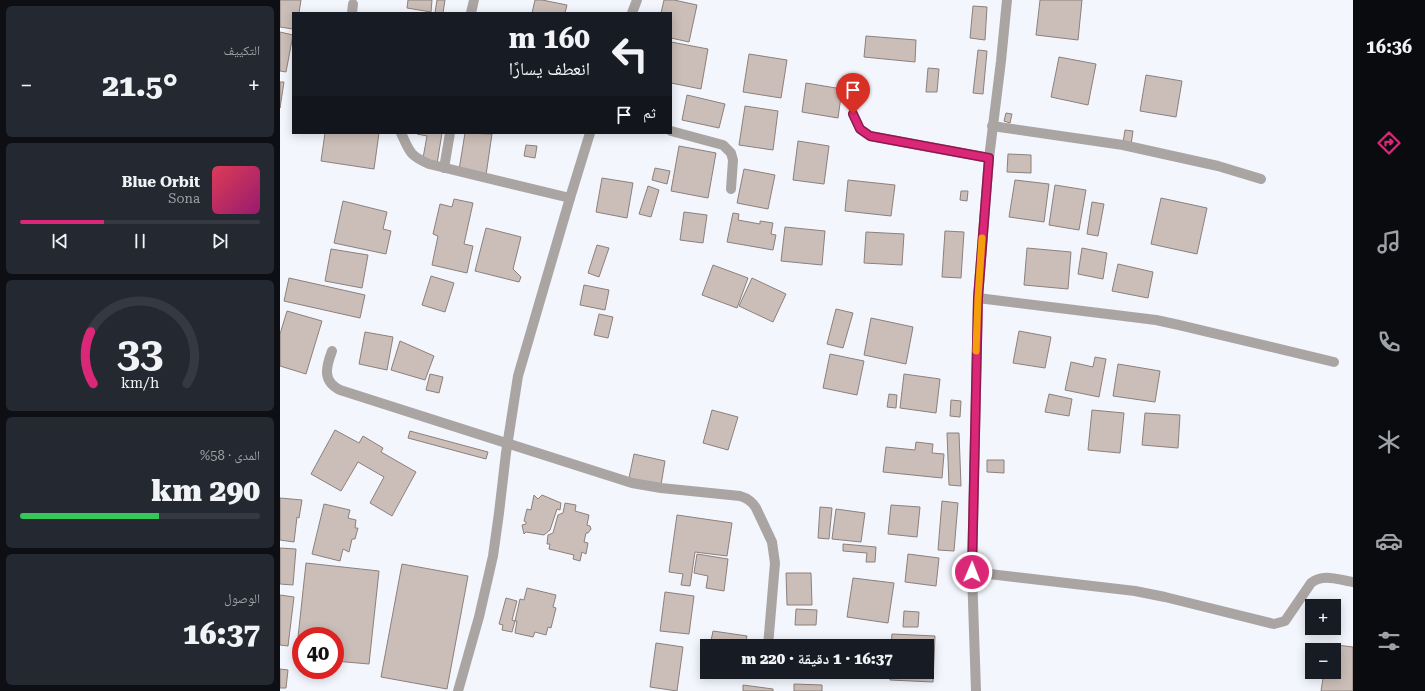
<!DOCTYPE html>
<html lang="ar">
<meta charset="utf-8">
<style>
body{margin:0;font-family:"Roboto Serif","Noto Naskh Arabic",serif;background:#242831;color:#f1f3f6;direction:rtl;height:100vh;display:flex;flex-direction:column;font-size:15px;white-space:nowrap}
*{box-sizing:border-box;margin:0}
p{font-size:13px;color:#9ea1a6}
.icon{flex:none;width:22px;height:22px;fill:none;stroke:currentColor;stroke-width:2;stroke-linecap:round;stroke-linejoin:round}
.map{position:relative;flex:1;overflow:hidden;direction:ltr}
.details{display:flex;flex-direction:column;gap:6px;padding:6px;background:#0d0f14;width:280px}
.details>*{flex:none}
.top-card{position:absolute;left:12px;top:12px;width:380px;height:122px;border-radius:0px;box-shadow:0 2px 10px #0003;direction:rtl;background:#171b24;color:#f1f3f6;overflow:hidden}
.tools{position:absolute;left:1025px;top:599px;display:grid;gap:8px}
.tools a{display:grid;place-items:center;width:36px;height:36px;border-radius:0px;background:#171b24;box-shadow:0 2px 10px #0003;font-size:20px}
.speed{position:absolute;left:12px;top:627px;display:flex;gap:8px;font-size:20px;font-weight:700;text-align:center}
.speed>*{display:grid;place-content:center;width:52px;height:52px;border-radius:50%;background:#171b24;box-shadow:0 2px 10px #0003;line-height:1}
.speed .limit{border:6px solid #d22;background:#fff;color:#111}
.pin{position:absolute;display:grid;place-items:center;width:34px;height:34px;color:#fff;margin:-41px -17px;border-radius:50% 50% 50% 0;rotate:-45deg;box-shadow:0 0 4px #0007}
.pin .icon{rotate:45deg}
.me{position:absolute;width:44px;margin:-22px;rotate:1deg;stroke-linejoin:round;filter:drop-shadow(0 0 3px #0008)}
.turn{display:flex;align-items:center;gap:14px;height:84px;padding:0 16px;font-size:18px}
.turn .icon{width:52px;height:52px;stroke-width:2.5}
.turn b{display:block;font-size:28px;line-height:34px}
.then{display:flex;align-items:center;height:38px;padding:0 16px;background:#0003;gap:8px;font-size:15px}
.big{font-size:30px;font-weight:800;line-height:1.1}
.details .widget{flex:1;display:flex;flex-direction:column;justify-content:center;gap:6px;min-width:0;padding:0 14px;border-radius:6px;background:#242831}
.details .dial{align-items:center;gap:0}
.dial svg{height:104px;overflow:visible;fill:none;stroke:#363941;stroke-width:7;stroke-linecap:round;text-anchor:middle}
.dial text{fill:#f1f3f6;stroke:none}
.song{display:flex;align-items:center;gap:12px}
.cover{width:48px;height:48px;border-radius:6px;background:linear-gradient(135deg,hsl(350 70% 55%),hsl(320 70% 35%))}
.played{height:4px;border-radius:2px;background:linear-gradient(90deg,#db2777 35%,#363941 35%)}
.keys{display:flex;justify-content:space-around;direction:ltr}
.heat{display:flex;justify-content:space-between;align-items:center;font-size:22px;direction:ltr}
.charge{height:6px;border-radius:3px;background:linear-gradient(90deg,#34c759 58%,#363941 0)}
.trip{position:absolute;left:420px;top:639px;width:234px;height:40px;border-radius:0px;background:#171b24;box-shadow:0 2px 10px #0003;font-weight:800;line-height:40px;text-align:center;direction:rtl}
main{display:flex;flex:1;min-height:0}
.menu{display:flex;flex-direction:column;width:72px;justify-content:space-around;align-items:center;background:#090b0e;color:#9ea1a6}
.menu .icon{width:28px;height:28px}
.menu .selected{color:#db2777}
.menu b{font-size:18px;color:#f1f3f6}
.map>svg:first-child{display:block}
</style>
<main>
<nav class="menu">
<b>16:36</b>
<svg class="icon selected" aria-label="directions" viewBox="0 0 24 24"><path d="M12 3l9 9-9 9-9-9zM9 14v-3h6M13 9l2 2-2 2"/></svg>
<svg class="icon" aria-label="music" viewBox="0 0 24 24"><path d="M9 18V5l10-2v13"/><circle cx="6" cy="18" r="3"/><circle cx="16" cy="16" r="3"/></svg>
<svg class="icon" aria-label="phone" viewBox="0 0 24 24"><path d="M5 4h4l2 5-3 2q2 4 5 5l2-3 5 2v4C11 20 4 13 5 4z"/></svg>
<svg class="icon" aria-label="climate" viewBox="0 0 24 24"><path d="M12 3v18M4 7l16 10M4 17L20 7"/></svg>
<svg class="icon" aria-label="car" viewBox="0 0 24 24"><path d="M5 17H2v-5l4-1 3-4h7l3 4 3 1v5h-3M9 17h6M6 11h13"/><circle cx="7" cy="17" r="2"/><circle cx="17" cy="17" r="2"/></svg>
<svg class="icon" aria-label="filters" viewBox="0 0 24 24"><path d="M4 7h16M4 17h16"/><circle cx="9" cy="7" r="2"/><circle cx="15" cy="17" r="2"/></svg>
</nav>
<div class="map">
<svg width="1073" height="691" viewBox="0 0 1073 691">
<rect width="100%" height="100%" fill="#f3f6fd"/>
<!-- building -->
<path fill="#cbbeb9" stroke="#8c807b" d="M0,0H21L19,13H13V29L0,27Z
M128,0H152L151,12L127,8Z
M157,0H165L163,13H155Z
M255,0H262L287,5L285,13H252Z
M384,0H394L417,5L409,42L391,38V13H381Z
M760,0H802L798,40L756,35Z
M693,6L707,7L705,40L690,38Z
M0,32L13,35L6,72L0,71Z
M586,36L636,40L635,62L584,57Z
M391,42L428,49L421,89L391,83Z
M698,50L707,51L703,94L693,93Z
M469,54L507,60L501,98L463,92Z
M779,57L816,64L808,105L771,97Z
M648,68L659,69L657,92H646Z
M866,75L902,81L896,117L860,111Z
M0,82H4L0,108Z
M526,83L562,89L558,118L522,112Z
M407,95L445,104L439,128L402,120Z
M465,106L498,111L493,150L459,145Z
M726,113L732,114L730,123L724,121Z
M845,130L853,131L851,145L843,143Z
M45,133H99L94,169L41,161Z
M137,133H162L157,164L143,158L147,136L137,134Z
M185,133L212,134L206,175L179,170Z
M518,141L549,146L544,184L513,180Z
M246,145L257,146L255,158L244,156Z
M399,146L436,153L428,198L391,191Z
M728,154L751,155V173L727,172Z
M375,168L390,171L387,184L372,180Z
M464,169L495,175L488,209L457,203Z
M322,178L353,183L347,218L316,212Z
M568,180L615,185L611,216L565,211Z
M735,180L769,184L764,222L729,217Z
M775,185L806,190L799,230L769,225Z
M368,186L379,190L371,217L359,214Z
M681,191H688L687,201L680,200Z
M881,198L927,208L917,254L871,244Z
M174,199L193,203L184,244L193,246L187,273L152,265L158,236L153,234L160,204L172,207Z
M63,201L107,212L103,229L111,231L106,254L54,243Z
M812,202L824,204L818,236L807,234Z
M404,212L427,215L423,243L400,240Z
M453,213L459,214L458,220L480,224V221L493,223L491,234L496,235L493,250L447,242Z
M505,227L545,231L542,265L501,261Z
M206,228L241,237L233,269L241,277L239,282L195,271Z
M665,231L684,232L681,278L662,277Z
M586,232L624,234L622,265L584,263Z
M317,245L329,248L319,277L308,273Z
M747,248L791,252L788,289L744,285Z
M802,248L827,253L823,279L798,274Z
M51,249L88,255L82,288L45,281Z
M838,264L873,272L868,298L832,291Z
M433,265L468,278L457,308L422,295Z
M151,276L174,283L165,312L142,305Z
M9,278L85,295L80,318L4,301Z
M472,278L506,294L493,322L459,306Z
M304,285L329,290L325,310L300,305Z
M556,309L573,313L563,348L547,344Z
M7,311L42,321L26,374L0,366V334Z
M319,314L333,317L328,338L314,335Z
M591,318L633,327L626,364L584,355Z
M739,331L771,337L765,368L733,363Z
M85,332L113,337L107,370L79,364Z
M120,341L154,356L145,380L111,370Z
M550,354L584,361L577,395L543,388Z
M815,357L826,359L819,397L785,390L791,362L813,367Z
M838,364L880,371L875,402L833,396Z
M150,374L163,377L159,393L146,390Z
M624,374L660,379L656,413L620,408Z
M609,394L617,395L616,408L607,407Z
M769,394L792,399L789,416L765,412Z
M671,400L681,401L680,417L670,416Z
M432,410L458,417L448,450L423,443Z
M812,410L844,413L840,453L808,450Z
M865,413L900,415L898,448L862,445Z
M55,430L79,443L83,436L103,448L101,452L136,472L112,516L90,503L104,477L78,462L61,491L31,474Z
M130,431L208,452L206,459L128,438Z
M667,433H679L681,486L669,485Z
M636,442L653,444L652,453L664,454L662,478L603,472L606,447L635,450Z
M354,454L385,461L381,485L349,478Z
M707,460H724V473L707,472Z
M254,495L258,499L262,495L281,503L280,510L277,509L270,530L264,535L246,532L244,534L242,525L246,524V522L244,521L247,509L251,510Z
M0,498L22,500L19,518L17,517L14,542L0,540Z
M662,501L678,503L674,551L658,550Z
M285,503L296,505L295,511L309,515L307,525L310,526L311,529L308,533H306L304,542L308,543L306,554L302,552L300,561L293,559L294,555L269,549L270,544H267L268,535L273,533L278,515L283,513Z
M44,504L70,510L68,518L76,520L75,528H78L75,539H72L69,552L63,549L60,561L32,554Z
M611,505L640,507L637,537L608,534Z
M540,507L552,508L549,539L538,538Z
M556,509L585,513L581,542L552,539Z
M397,515L452,523L447,556L415,552L410,586L401,585L403,574L389,572Z
M563,544L596,547L595,562H586L587,553L563,551Z
M0,548L16,549L13,585L0,584Z
M417,554L448,559L444,591L426,588L428,576L414,573Z
M628,554L659,558L656,586L625,582Z
M26,563L99,571L89,664L55,661V636H21V657L16,656Z
M122,564L188,576L167,689L101,677Z
M506,573H531L532,605H507Z
M573,578L614,583L608,623L567,617Z
M247,588L276,595L273,607L276,608L271,628L268,627L266,635L255,632L253,637L235,633L237,621H235L240,599L244,600Z
M385,592L414,596L409,634L380,631Z
M0,595L14,597L8,646L0,645Z
M226,598L237,601L232,620L235,621L232,632L222,630L223,625L219,624Z
M516,609L537,610L536,625H515Z
M624,611L639,612L638,627H623Z
M433,631L467,636L465,646H430Z
M612,634L655,636L653,682L610,680V672H647V646H611Z
M376,643L403,647L397,691L370,687Z
M1048,644L1073,647V691H1041L1044,672H1054V650H1047Z
M0,669L8,670L6,688H0Z
M514,684L542,685V691H514Z
M463,685L493,689V691H463Z"/>
<g fill="none" stroke-linecap="round" stroke-linejoin="round">
<!-- minor -->
<path stroke="#aaa5a2" stroke-width="10" d="M72,13L73,4
M191,13L194,0
M573,114L580,129L590,136L709,158
M712,126L843,145L938,166L981,179
M391,131L443,145L451,153L453,160L451,189
M121,133C130,152 129,155 149,164L290,198
M164,168L170,133
M698,298L876,320L899,325L1054,362
M52,351C46,367 42,381 60,390L352,483L381,488L460,496C467,498 472,501 476,508L492,542L495,563L488,646
M692,572L855,591L885,597L994,624L1005,621L1031,583C1043,573 1059,580 1073,582"/>
<!-- tertiary -->
<path stroke="#aaa5a2" stroke-width="10" d="M352,13L357,0
M178,691L199,617L213,556L219,513L226,453L238,376L290,198L310,133
M696,691L692,572L698,298L709,158L721,61L727,0"/>
</g>
<g fill="none" stroke-linecap="round" stroke-linejoin="round">
<!-- route casing -->
<g stroke="#8e194d" stroke-width="10">
<path id="route" d="M573,114L580,129L590,136L709,158L698,298L692,572"/>
</g>
<!-- route -->
<use href="#route" stroke="#db2777" stroke-width="7"/>
<!-- slow -->
<path stroke="#f59e0b" stroke-width="7" d="M696,351L698,298L702,238"/>
</g>
</svg>
<div class="tools">
<a>+</a>
<a>−</a>
</div>
<div class="speed"><div class="limit">40</div></div>
<div class="pin" style="left:573px;top:114px;background:#d93025"><svg class="icon" aria-label="arrive" viewBox="0 0 24 24"><path d="M6 21V4h12l-3 4 3 4H6"/></svg></div>
<svg class="me" style="left:692px;top:572px" viewBox="-20 -20 40 40"><circle r="17" fill="#db2777" stroke="#fff" stroke-width="3"/><path d="M0-11L8 9 0 5-8 9z" fill="#fff"/></svg>
<div class="trip">16:37 · 1 دقيقة · 220 m</div>
<div class="top-card">
<div class="turn"><svg class="icon" aria-label="left" viewBox="0 0 24 24"><path d="M17 20v-9H6M10 6l-5 5 5 5"/></svg><div><b>160 m</b>انعطف يسارًا</div></div>
<div class="then">ثم<svg class="icon" aria-label="arrive" viewBox="0 0 24 24"><path d="M6 21V4h12l-3 4 3 4H6"/></svg></div>
</div>
</div>
<section class="details">
<div class="widget"><p>التكييف</p>
<div class="heat"><a>−</a><b class="big">21.5°</b><a>+</a></div>
</div>
<div class="widget">
<div class="song"><i class="cover"></i><div><b>Blue Orbit</b><p>Sona</p></div></div>
<div class="played"></div>
<div class="keys"><svg class="icon" aria-label="previous" viewBox="0 0 24 24"><path d="M18 5L8 12l10 7zM5 5v14"/></svg><svg class="icon" aria-label="pause" viewBox="0 0 24 24"><path d="M8 5v14M16 5v14"/></svg><svg class="icon" aria-label="next" viewBox="0 0 24 24"><path d="M6 5l10 7-10 7zM19 5v14"/></svg></div>
</div>
<div class="widget dial"><svg viewBox="0 0 100 80">
<path d="M14 69A42 42 0 1 1 86 69"/>
<path d="M14 69A42 42 0 0 1 12 29" stroke="#db2777"/>
<text x="50" y="56" font-size="32" font-weight="700">33</text>
<text x="50" y="72" font-size="11">km/h</text>
</svg></div>
<div class="widget"><p>المدى · 58%</p><b class="big">290 km</b><div class="charge"></div></div>
<div class="widget"><p>الوصول</p><b class="big">16:37</b></div>
</section>
</main>
